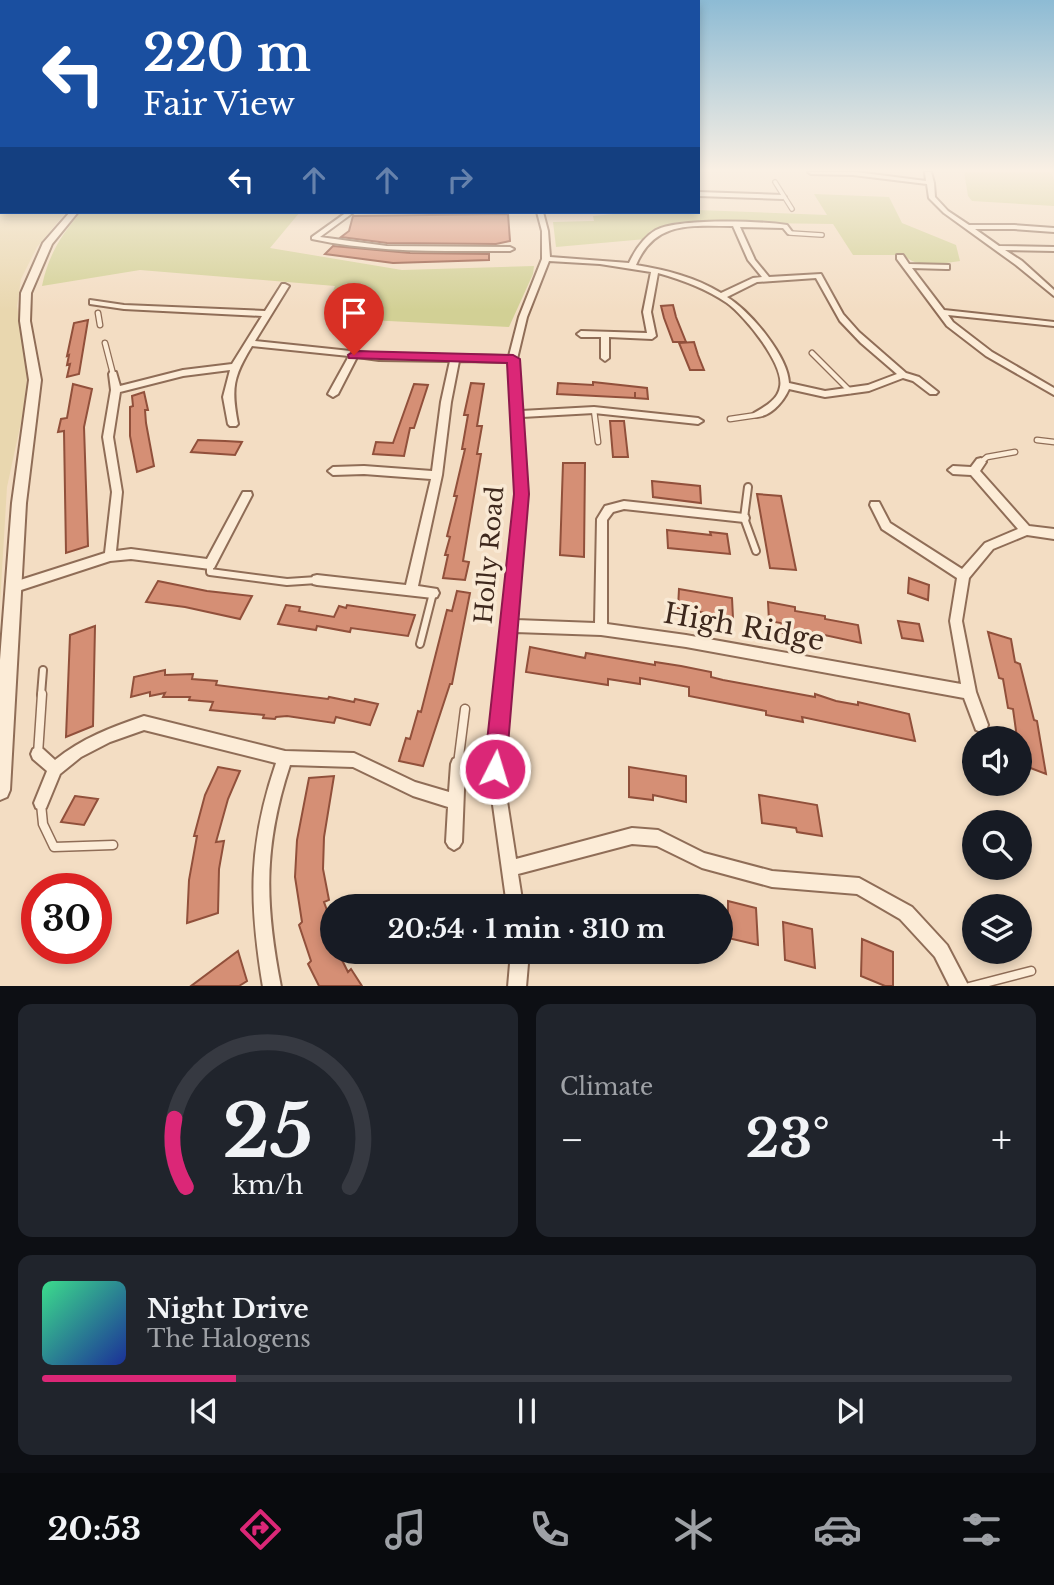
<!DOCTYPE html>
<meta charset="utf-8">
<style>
body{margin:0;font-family:"Libre Baskerville",serif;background:#20242c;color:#f1f3f6;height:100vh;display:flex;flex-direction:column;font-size:26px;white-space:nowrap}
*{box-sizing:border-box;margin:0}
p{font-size:23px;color:#9ea1a6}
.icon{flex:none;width:38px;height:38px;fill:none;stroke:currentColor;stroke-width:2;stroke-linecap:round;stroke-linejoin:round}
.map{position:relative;height:986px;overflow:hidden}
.details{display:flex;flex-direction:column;gap:18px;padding:18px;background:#0d0f14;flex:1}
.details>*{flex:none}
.guide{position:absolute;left:0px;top:0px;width:700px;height:214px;box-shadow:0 4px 10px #0003;background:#1a4fa0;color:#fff;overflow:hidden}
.controls{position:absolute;left:962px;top:726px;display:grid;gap:14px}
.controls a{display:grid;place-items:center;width:70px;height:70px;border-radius:50%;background:#171b24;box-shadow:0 4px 10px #0003;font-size:35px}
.speed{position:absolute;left:21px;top:873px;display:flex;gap:14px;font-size:35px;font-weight:700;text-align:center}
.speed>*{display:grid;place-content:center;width:91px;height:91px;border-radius:50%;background:#171b24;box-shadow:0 4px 10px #0003;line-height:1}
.speed .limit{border:10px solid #d22;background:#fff;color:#111}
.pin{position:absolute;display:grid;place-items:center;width:60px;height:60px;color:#fff;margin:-72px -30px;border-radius:50% 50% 50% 0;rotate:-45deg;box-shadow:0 0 7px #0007}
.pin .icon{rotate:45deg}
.me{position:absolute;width:77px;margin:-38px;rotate:5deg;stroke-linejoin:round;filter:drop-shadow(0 0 5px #0008)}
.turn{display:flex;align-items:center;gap:24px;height:147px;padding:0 28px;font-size:32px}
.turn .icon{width:91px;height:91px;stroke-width:2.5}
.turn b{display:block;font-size:49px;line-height:60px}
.lanes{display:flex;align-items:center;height:66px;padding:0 28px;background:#0003;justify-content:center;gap:35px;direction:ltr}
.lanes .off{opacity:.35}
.big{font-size:52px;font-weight:700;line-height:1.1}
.details .widget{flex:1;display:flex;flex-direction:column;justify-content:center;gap:10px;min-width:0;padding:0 24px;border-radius:14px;background:#20242c}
.details .dial{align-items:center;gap:0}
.dial svg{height:182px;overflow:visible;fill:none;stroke:#363941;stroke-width:7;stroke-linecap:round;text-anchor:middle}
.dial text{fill:#f1f3f6;stroke:none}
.song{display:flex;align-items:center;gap:21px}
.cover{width:84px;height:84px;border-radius:10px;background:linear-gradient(135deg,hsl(150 70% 55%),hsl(230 70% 35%))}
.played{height:7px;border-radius:4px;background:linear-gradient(90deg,#db2777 20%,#363941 20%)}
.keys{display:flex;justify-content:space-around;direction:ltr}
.heat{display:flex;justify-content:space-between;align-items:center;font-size:38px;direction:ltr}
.details .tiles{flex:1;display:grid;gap:18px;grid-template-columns:1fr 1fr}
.widget:last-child{grid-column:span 2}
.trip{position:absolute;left:320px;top:894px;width:413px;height:70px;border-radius:35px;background:#171b24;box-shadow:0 4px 10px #0003;font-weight:700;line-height:70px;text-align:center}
.tab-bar{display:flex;height:112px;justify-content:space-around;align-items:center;background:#090b0e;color:#9ea1a6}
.tab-bar .icon{width:49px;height:49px}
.tab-bar .on{color:#db2777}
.tab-bar b{font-size:32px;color:#f1f3f6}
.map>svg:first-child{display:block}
</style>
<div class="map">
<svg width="1054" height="987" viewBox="0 0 1054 987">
<rect width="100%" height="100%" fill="#f3ddc3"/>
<!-- farmland -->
<path fill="#e9d7af" d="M0,172L2,212H66L37,247L21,279L17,306L27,378L23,413L7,487L0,604Z"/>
<!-- green -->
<path fill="#d2d095" d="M964,172H1051L1054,180V206L972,201L968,196Z
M814,194L889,197L902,223L956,245L960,261C943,263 916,269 904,255H853L833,224L679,222L656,228L649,232L646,239L556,247L553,222L594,221L593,216L634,212H698V210L827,215Z
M81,212H300L270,248L402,270L534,266L533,274L509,327L348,319L326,309L335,286L140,270L42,286C48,256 61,235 81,212Z"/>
<!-- building -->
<path fill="#d58f75" stroke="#91503b" stroke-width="2" d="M508,214L510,241L496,244L387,243L341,237L349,231L353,216Z
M333,246L410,253L489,254V260L393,263L325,254Z
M673,305L676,317L686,342H673L664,318L661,306Z
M88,320L79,374L67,377L70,364L67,365L69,355L67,356L74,323Z
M694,342L698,355L704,370H690L679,343Z
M593,382L647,388L648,399L635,398V392V398L557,394L558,383L593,385Z
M471,383L484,384L477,426H482L477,454H481L463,561L469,562L465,580L443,578L448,555H445L450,537L447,536L457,496H454L465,449H462L468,415H464Z
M73,384L92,389L84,427L88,546L66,553L64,431L58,432L61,419L67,418Z
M414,384L428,385L414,428H410L404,456L373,454L376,442L393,443Z
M144,392L148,410H145L146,423L154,466L137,472L130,436V407L133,406L132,396Z
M610,421H624L628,457H613Z
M198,440L225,441L242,442L235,455L191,452Z
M563,463H585L584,557L560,555Z
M652,481L700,486L701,503L653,497Z
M757,494L781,496L796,570L770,568Z
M667,530L711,535L710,532L727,534L730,554L668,548Z
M909,578L929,585L928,600L908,593Z
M158,581L207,591L252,596L240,619L185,607L146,602Z
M679,589L732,598L733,618L678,608Z
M457,591L470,593L452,684H450L423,766L399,761L406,738L410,739L418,711L421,712L447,610L452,611Z
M768,602L795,607V611L825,616V619L858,625L861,643L797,629L798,636L782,633L781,623L769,621Z
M286,605L300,607L299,611L334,617L339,606L346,608L347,605L415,615L408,636L351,628L350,632L317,626L316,630L278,624Z
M898,621L919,624L923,641L902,638Z
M95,626L93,726L66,737L70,635Z
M988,632L1011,639L1015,662L1020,664L1034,720L1037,721L1046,774L1020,764V738H1017L1013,709L1008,708L1003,679L999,678Z
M530,647L585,658L586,653L655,665V662L681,666L711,672V677L723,680L815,697V694L836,701L858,705V702L909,714L915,741L802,717L803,722L766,715V711L689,696V687L640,678V684L608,679V685L526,672Z
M165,670V675L193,674L192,679L217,681L216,685L328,699L329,697L354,702L355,699L378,704L370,725L336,717L334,723L287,716L276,717L275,719L263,718L264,715L210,710L213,702L189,700L190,697H163L165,693L150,696V692L131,697L134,677Z
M218,767L240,771L228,799L216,842L224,841L219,869L218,913L187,923L189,880L197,836H194L205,795Z
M629,767L686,776V802L653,795V800L629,797Z
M334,776L324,837L323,869L329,900L324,902L332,924V952H338L348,972L351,969L362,986H319L308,964L311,961L299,925L302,922L295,877L297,840L309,778Z
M759,795L817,805L822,836L797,832L796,828L762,823Z
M75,796L98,799L84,825L61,822Z
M728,901L756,908L758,945L728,938Z
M783,922L812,929L815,968L785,960Z
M862,939L893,952V986H885L861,976Z
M238,951L247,981L239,986H191Z"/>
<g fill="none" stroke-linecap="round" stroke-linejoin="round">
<!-- service-far3 casing -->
<g stroke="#8f6d57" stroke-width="6">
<path id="service-far3" d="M775,182L792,209
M790,233L822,235"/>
</g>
<!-- service-far2 casing -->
<g stroke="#8f6d57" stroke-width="7">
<path id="service-far2" d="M98,313L100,325
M105,343L113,374
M812,353L850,391
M594,410L598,442
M730,419L757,415
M1037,440L1054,442
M981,462L987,457L1015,452"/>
</g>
<!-- service-far1 casing -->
<g stroke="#8f6d57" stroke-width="10">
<path id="service-far1" d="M748,487L744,518L756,551
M210,564V572L287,582L317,580
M420,644L433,593
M41,695L43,670"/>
</g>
<!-- service casing -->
<g stroke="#8f6d57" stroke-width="11">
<path id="service" d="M38,754L42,694
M458,764L465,709
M41,804L43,824L54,847L113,845
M969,987L1031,971"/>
</g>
<!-- minor casing -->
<g stroke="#8f6d57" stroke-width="4">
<path id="minor" d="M808,172H856L926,181L925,172H931L934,183L935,197L948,211L969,225H1014L1054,228V232L1014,229H975L999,246L1054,247V251L1005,250L1022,261L1054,290V296L1016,265L944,213L929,198L927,184L853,175L811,174Z
M698,192L783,195L786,197L783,199L698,196Z
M347,212H354L320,237L387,246L510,247L514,249L510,251C444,251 377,253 312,239V237Z
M537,212H543L548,231L550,257L629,263C635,250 644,237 656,230C680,218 760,221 787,225L793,233L792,234H788L783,228L740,227L755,260L769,277L821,274L843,314L859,332L906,373L919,377L938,392L936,394H930L913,381L903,378L869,391L825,397L789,389C783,403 769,418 754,417L752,415L754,413C764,407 778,400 780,387C785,365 745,316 727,303C707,289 683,280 658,273L651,312L656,336L652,339L609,337V358L605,361L601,358V337H581L577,334L581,331L647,333L643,312L651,272L600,264L549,261L527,317L517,359L521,411L594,407L698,418L703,421L698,424L594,413L522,417L527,494L516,620L595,623L597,519L605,506L624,501L744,514L748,515L749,518L748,521L744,522L624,509L613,512L607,520V624L686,635L961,684L950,621L957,578L882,529L870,505L871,502H879L890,523L962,569L985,543L1018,529L971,475L953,474L948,470L953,466L971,467L977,459L981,458L986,462L980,471L1029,526L1054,529V539L1027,535L993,549L969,578L962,621L976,692L988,725L986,730L981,732L976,730L964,698L686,647L601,635L515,632L502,769L516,859L632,828L658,830L704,853L772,871L859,878L912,907L947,945L969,987H950L935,957L900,919L857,894L772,887L702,868L657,846L632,844L518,874L523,906H507L488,769L517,494L509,362L459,361L451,402L442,475L418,586L437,589L439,593L437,597L433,598L317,585L313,584L311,580L313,576L317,575L406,585L431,479L364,474L333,475L328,471L333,467L364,466L432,471L441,402L450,361L379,360L357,357L338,394L333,397L328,394L349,356L252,346C233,377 231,388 238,424L236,426H230L228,424L223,397L230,370L183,376L120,392L113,437L122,492L116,551L131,549L207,559L243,492H251L252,495L214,568L210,569L131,559L110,561L15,592L11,591L9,587L11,583L105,553L112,492L103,437L111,390L109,374L110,372H116L120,386L183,370L232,364L262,316L124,309L90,304V300L124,305L265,311L282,284H285L289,286L255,341L379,354L509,356L519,317L542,259V231ZM733,226L748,260L762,277L753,278L721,293C695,277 666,270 636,265C655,220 692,226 733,226ZM816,278L840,321L861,343L897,374L868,385L825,391L789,383C788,356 750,311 727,297L757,282Z
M897,255H903L909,264L949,265V269H946L912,268L944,310L1054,322V326L948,315L953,322L992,352L1054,388V395L986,356L947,326L897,259Z
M144,716L285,751L354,753L415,782L449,792L451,764L453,759L458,757L463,759L465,764L462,842L459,847L454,850L449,847L446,842L448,807L413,796L353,767L290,765C263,847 265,904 281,987H263C249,902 248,845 276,763L144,730L110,742L81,757L60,774L46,808L41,810L36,808L34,803L47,771L33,759L31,754L33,749L38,747L43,749L55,760C82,738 112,727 144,716Z
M511,952H529L526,987H508Z"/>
</g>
<!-- tertiary casing -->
<g stroke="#8f6d57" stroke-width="4">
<path id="tertiary" d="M70,212H78L52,244L31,293L30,321L41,380L26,503L10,790L7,797L0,800V660L12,503L29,380L20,321L21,293L43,243Z"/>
</g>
<!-- service-far3 -->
<use href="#service-far3" stroke="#fcecd7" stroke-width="3.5"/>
<!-- service-far2 -->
<use href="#service-far2" stroke="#fcecd7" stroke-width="4.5"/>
<!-- service-far1 -->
<use href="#service-far1" stroke="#fcecd7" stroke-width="6"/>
<!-- service -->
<use href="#service" stroke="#fcecd7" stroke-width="8"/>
<!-- minor -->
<use href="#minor" fill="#fcecd7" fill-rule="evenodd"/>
<!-- tertiary -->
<use href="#tertiary" fill="#fcecd7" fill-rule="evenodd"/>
</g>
<!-- sky -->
<linearGradient id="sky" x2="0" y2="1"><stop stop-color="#8dbbd4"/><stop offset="0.55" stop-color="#faf0e4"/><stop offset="1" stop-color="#faf0e4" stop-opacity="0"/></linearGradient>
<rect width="1054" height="310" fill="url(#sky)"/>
<!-- route -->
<path fill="#db2777" stroke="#8e194d" stroke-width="2" d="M354,351L513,355L520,359L529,494L506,769L502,776L495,780L487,776L484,769L514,494L507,363L349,358L348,355Z"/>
<g text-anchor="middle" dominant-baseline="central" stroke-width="7" stroke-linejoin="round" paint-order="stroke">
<!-- street labels -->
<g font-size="24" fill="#3e281d" stroke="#f9e9d4">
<text transform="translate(489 555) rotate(-85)">Holly Road</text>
</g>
<!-- near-street labels -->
<g font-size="28" fill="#3e281d" stroke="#f9e9d4">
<text transform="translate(744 627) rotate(10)">High Ridge</text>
</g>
</g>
</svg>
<div class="controls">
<a><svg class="icon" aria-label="sound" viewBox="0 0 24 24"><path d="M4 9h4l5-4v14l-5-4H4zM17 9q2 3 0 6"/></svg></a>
<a><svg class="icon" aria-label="search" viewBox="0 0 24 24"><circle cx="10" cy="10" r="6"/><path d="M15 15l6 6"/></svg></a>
<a><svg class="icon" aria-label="layers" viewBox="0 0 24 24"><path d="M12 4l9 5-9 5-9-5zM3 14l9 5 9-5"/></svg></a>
</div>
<div class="speed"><div class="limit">30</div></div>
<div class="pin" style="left:354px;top:355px;background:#d93025"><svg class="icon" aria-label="arrive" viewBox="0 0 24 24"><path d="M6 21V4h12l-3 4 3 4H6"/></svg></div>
<svg class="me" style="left:495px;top:769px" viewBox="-20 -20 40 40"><circle r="17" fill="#db2777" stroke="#fff" stroke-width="3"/><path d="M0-11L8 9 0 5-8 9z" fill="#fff"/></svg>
<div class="trip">20:54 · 1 min · 310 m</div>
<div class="guide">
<div class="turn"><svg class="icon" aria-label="left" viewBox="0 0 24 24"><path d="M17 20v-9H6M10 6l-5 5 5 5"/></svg><div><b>220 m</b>Fair View</div></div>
<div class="lanes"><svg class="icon" aria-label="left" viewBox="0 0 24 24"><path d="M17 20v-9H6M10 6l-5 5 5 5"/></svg><svg class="icon off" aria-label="ahead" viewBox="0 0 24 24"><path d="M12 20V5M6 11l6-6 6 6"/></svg><svg class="icon off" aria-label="ahead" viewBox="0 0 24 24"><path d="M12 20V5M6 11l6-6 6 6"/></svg><svg class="icon off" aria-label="right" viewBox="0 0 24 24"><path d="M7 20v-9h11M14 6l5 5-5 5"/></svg></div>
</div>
</div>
<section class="details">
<div class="tiles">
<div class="widget dial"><svg viewBox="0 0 100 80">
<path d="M14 69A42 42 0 1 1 86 69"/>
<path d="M14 69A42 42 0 0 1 9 39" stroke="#db2777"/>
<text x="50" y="56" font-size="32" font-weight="700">25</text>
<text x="50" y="72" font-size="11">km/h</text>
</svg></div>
<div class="widget"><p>Climate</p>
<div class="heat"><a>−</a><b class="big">23°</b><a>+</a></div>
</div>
<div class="widget">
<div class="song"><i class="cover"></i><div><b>Night Drive</b><p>The Halogens</p></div></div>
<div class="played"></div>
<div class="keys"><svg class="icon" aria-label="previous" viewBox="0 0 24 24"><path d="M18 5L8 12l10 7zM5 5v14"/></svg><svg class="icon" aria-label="pause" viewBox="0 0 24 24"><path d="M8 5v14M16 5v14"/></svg><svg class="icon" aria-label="next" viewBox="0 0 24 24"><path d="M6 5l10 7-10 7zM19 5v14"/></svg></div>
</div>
</div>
</section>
<nav class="tab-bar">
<b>20:53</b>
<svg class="icon on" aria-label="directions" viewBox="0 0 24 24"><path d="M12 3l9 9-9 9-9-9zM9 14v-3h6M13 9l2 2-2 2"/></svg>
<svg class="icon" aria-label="music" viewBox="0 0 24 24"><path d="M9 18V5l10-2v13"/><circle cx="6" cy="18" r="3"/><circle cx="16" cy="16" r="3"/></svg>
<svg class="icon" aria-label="phone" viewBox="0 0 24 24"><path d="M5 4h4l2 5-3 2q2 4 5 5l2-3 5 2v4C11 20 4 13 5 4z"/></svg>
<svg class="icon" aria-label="climate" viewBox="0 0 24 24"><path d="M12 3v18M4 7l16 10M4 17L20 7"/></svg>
<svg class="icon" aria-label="car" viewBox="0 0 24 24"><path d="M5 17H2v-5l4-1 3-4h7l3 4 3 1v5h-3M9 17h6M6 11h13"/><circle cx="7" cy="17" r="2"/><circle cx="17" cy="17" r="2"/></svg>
<svg class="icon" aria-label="filters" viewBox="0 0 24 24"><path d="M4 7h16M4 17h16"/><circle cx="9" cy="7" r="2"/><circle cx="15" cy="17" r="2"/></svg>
</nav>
